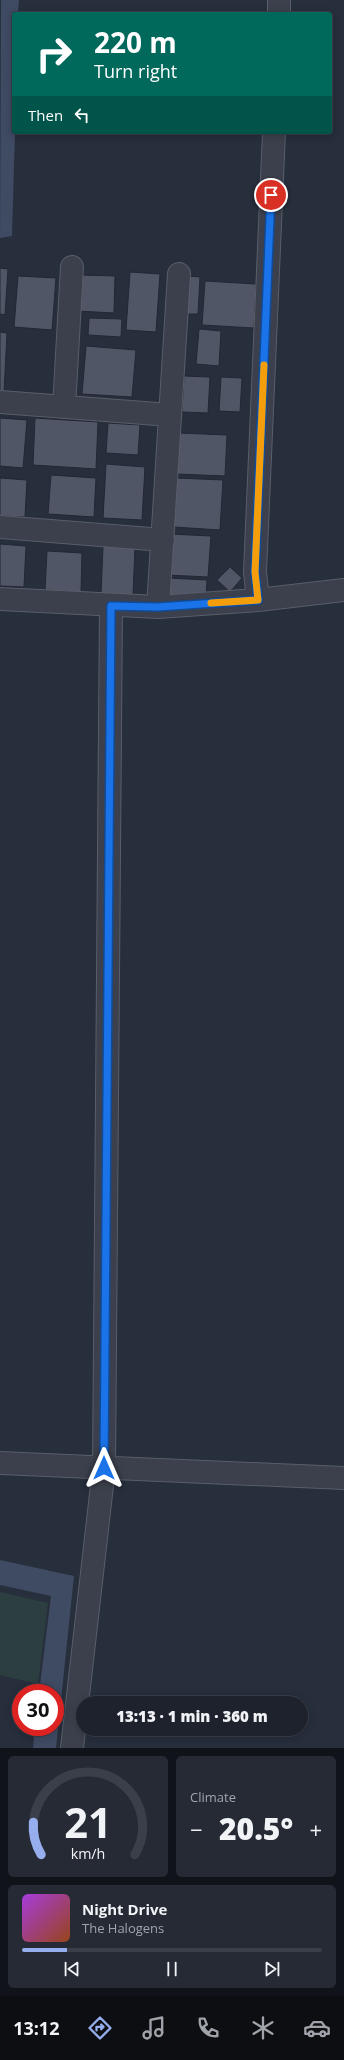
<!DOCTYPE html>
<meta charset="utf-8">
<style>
body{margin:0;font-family:"Open Sans",sans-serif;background:#252a35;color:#f1f3f6;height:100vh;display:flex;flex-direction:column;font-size:15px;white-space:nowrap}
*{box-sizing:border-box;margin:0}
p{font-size:13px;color:#a0a4aa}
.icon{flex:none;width:22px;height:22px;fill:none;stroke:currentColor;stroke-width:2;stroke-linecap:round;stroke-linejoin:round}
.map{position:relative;height:1748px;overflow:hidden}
.drawer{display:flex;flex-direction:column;gap:8px;padding:8px;background:#101319;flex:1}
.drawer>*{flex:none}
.banner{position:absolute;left:12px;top:12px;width:320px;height:122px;border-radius:4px;box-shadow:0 2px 10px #0003,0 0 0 1px #3b3f49;background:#00695c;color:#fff;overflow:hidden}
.speed{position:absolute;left:12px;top:1684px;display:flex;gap:8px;font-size:20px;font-weight:700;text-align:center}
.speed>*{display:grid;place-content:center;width:52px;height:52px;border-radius:50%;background:#1d222d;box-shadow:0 2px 10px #0003,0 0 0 1px #3b3f49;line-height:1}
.speed .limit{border:6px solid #d22;background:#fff;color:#111}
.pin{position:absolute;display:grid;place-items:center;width:34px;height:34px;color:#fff;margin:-17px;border:2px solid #fff;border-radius:50%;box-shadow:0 1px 4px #0007}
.me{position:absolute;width:44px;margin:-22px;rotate:0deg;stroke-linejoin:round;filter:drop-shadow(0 0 3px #0008)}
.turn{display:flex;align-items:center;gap:14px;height:84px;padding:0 16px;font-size:18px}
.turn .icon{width:52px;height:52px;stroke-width:2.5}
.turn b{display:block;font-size:28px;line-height:34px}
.then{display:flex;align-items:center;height:38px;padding:0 16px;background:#0003;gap:8px;font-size:15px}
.big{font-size:30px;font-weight:800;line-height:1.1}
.drawer .tile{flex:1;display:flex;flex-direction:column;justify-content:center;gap:6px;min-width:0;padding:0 14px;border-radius:6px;background:#252a35}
.drawer .dial{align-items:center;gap:0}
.dial svg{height:104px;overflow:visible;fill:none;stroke:#3b3f49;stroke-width:7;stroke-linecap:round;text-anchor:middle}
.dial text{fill:#f1f3f6;stroke:none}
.song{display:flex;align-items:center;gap:12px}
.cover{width:48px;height:48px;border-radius:6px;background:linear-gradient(135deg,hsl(280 70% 55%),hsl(20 70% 35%))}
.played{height:4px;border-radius:2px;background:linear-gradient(90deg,#96aeed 15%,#3b3f49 15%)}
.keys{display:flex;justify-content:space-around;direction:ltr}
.heat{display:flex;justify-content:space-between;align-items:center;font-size:22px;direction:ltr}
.drawer .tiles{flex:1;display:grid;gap:8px;grid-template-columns:1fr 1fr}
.tile:last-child{grid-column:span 2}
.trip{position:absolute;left:76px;top:1696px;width:232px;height:40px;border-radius:20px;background:#1d222d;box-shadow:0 2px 10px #0003,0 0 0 1px #3b3f49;font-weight:800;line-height:40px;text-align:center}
.menu{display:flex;height:64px;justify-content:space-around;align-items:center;background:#0c0e12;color:#a0a4aa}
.menu .icon{width:28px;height:28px}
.menu .current{color:#96aeed}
.menu b{font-size:18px;color:#f1f3f6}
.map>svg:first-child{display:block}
</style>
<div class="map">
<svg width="344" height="1748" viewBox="0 0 344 1748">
<rect width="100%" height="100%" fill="#272e3c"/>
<!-- green -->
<path fill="#2d3e41" d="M0,1592L48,1603L38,1684L0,1675Z"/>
<!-- water -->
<path fill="#3f4a63" d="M1,0H19L18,14H14L15,132L12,236L0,238Z
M0,1560L74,1576L56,1748H33L35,1727H55V1693H39L51,1596L0,1585Z"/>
<!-- building -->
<path fill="#515667" stroke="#222733" d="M0,268L8,269L5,315L0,314Z
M130,272L160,274L156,332L126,330Z
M80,275L115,276L114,313L78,311Z
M18,276L56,278L52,330L14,327Z
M188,276L200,277L198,314H185Z
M205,281L256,284L254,328L202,325Z
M89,318L122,319L121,337L88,335Z
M199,329L221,331L219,366L196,364Z
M0,332L7,333L4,393H0Z
M86,346L136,350L132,397L82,394Z
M184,376L210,377L208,413L182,412Z
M221,377L242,378L240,412L219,411Z
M0,418L27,420L23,468L0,466Z
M35,418L98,422L96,469L33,465Z
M108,423L140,425L138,455L106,453Z
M179,433L227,435L225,476L177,474Z
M106,464L145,467L142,520L103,518Z
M51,475L96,478L94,517L48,514Z
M0,478L27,480L25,517L0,516Z
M177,478L223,480L220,530L174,527Z
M169,534L211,536L208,577L167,575Z
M0,544L26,546L24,587L0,586Z
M103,546L135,547L133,595L101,594Z
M47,551L82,553L81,592L45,590Z
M230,567L242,578L230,592L217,580Z
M168,578L207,580L206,599L167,596Z"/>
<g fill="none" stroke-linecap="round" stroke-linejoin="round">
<!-- minor casing -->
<g stroke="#595e6a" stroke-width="24">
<path id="minor" d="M279,14V0
M0,402L170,415
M64,407L72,267
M0,527L163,540
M0,599L158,607L258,600L344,590
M258,600L255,572L274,132
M158,607L179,274
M0,1463L344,1478
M72,1748L104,1468L111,606"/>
</g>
<!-- minor -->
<use href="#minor" stroke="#3b404c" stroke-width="22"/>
</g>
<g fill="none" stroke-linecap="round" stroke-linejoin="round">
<!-- route casing -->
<g stroke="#114b97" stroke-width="10">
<path id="route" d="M104,1468L111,606L158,607L258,600L255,572L271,195"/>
</g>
<!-- route -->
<use href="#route" stroke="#1a73e8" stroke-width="7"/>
<!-- slow -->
<path stroke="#f59e0b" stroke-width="7" d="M211,603L258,600L255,572L264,365"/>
</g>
</svg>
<div class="speed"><div class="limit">30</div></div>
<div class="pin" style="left:271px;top:195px;background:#d93025"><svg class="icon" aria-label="arrive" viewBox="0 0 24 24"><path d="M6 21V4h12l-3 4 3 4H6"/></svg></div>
<svg class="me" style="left:104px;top:1468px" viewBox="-20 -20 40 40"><path d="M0-17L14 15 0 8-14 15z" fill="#1a73e8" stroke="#fff" stroke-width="4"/></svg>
<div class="trip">13:13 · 1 min · 360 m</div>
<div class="banner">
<div class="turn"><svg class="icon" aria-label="right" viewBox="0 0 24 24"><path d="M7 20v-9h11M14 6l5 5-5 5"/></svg><div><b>220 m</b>Turn right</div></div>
<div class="then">Then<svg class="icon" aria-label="left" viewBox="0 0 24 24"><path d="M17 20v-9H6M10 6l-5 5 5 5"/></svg></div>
</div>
</div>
<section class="drawer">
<div class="tiles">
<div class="tile dial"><svg viewBox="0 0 100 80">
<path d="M14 69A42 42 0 1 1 86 69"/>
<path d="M14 69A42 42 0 0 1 8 44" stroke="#96aeed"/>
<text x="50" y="56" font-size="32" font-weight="700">21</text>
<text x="50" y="72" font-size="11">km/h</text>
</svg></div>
<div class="tile"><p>Climate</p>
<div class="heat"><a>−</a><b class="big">20.5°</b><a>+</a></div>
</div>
<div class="tile">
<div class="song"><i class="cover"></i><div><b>Night Drive</b><p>The Halogens</p></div></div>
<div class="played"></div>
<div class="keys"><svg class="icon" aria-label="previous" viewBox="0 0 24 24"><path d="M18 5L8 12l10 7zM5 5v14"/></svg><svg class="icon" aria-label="pause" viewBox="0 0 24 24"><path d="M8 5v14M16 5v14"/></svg><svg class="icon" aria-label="next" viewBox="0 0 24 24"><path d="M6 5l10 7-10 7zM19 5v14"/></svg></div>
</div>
</div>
</section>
<nav class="menu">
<b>13:12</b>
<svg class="icon current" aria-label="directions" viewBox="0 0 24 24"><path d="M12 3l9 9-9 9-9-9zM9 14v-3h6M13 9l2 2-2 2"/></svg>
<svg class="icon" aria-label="music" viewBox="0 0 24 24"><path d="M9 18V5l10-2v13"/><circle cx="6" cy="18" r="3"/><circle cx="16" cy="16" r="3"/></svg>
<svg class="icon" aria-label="phone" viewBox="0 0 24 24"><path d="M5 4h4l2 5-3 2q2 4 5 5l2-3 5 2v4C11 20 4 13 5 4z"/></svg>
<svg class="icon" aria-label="climate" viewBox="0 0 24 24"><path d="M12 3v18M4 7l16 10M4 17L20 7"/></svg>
<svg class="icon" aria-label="car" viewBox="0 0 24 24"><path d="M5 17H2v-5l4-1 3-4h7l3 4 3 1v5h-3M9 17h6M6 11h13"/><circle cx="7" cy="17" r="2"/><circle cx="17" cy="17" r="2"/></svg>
</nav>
